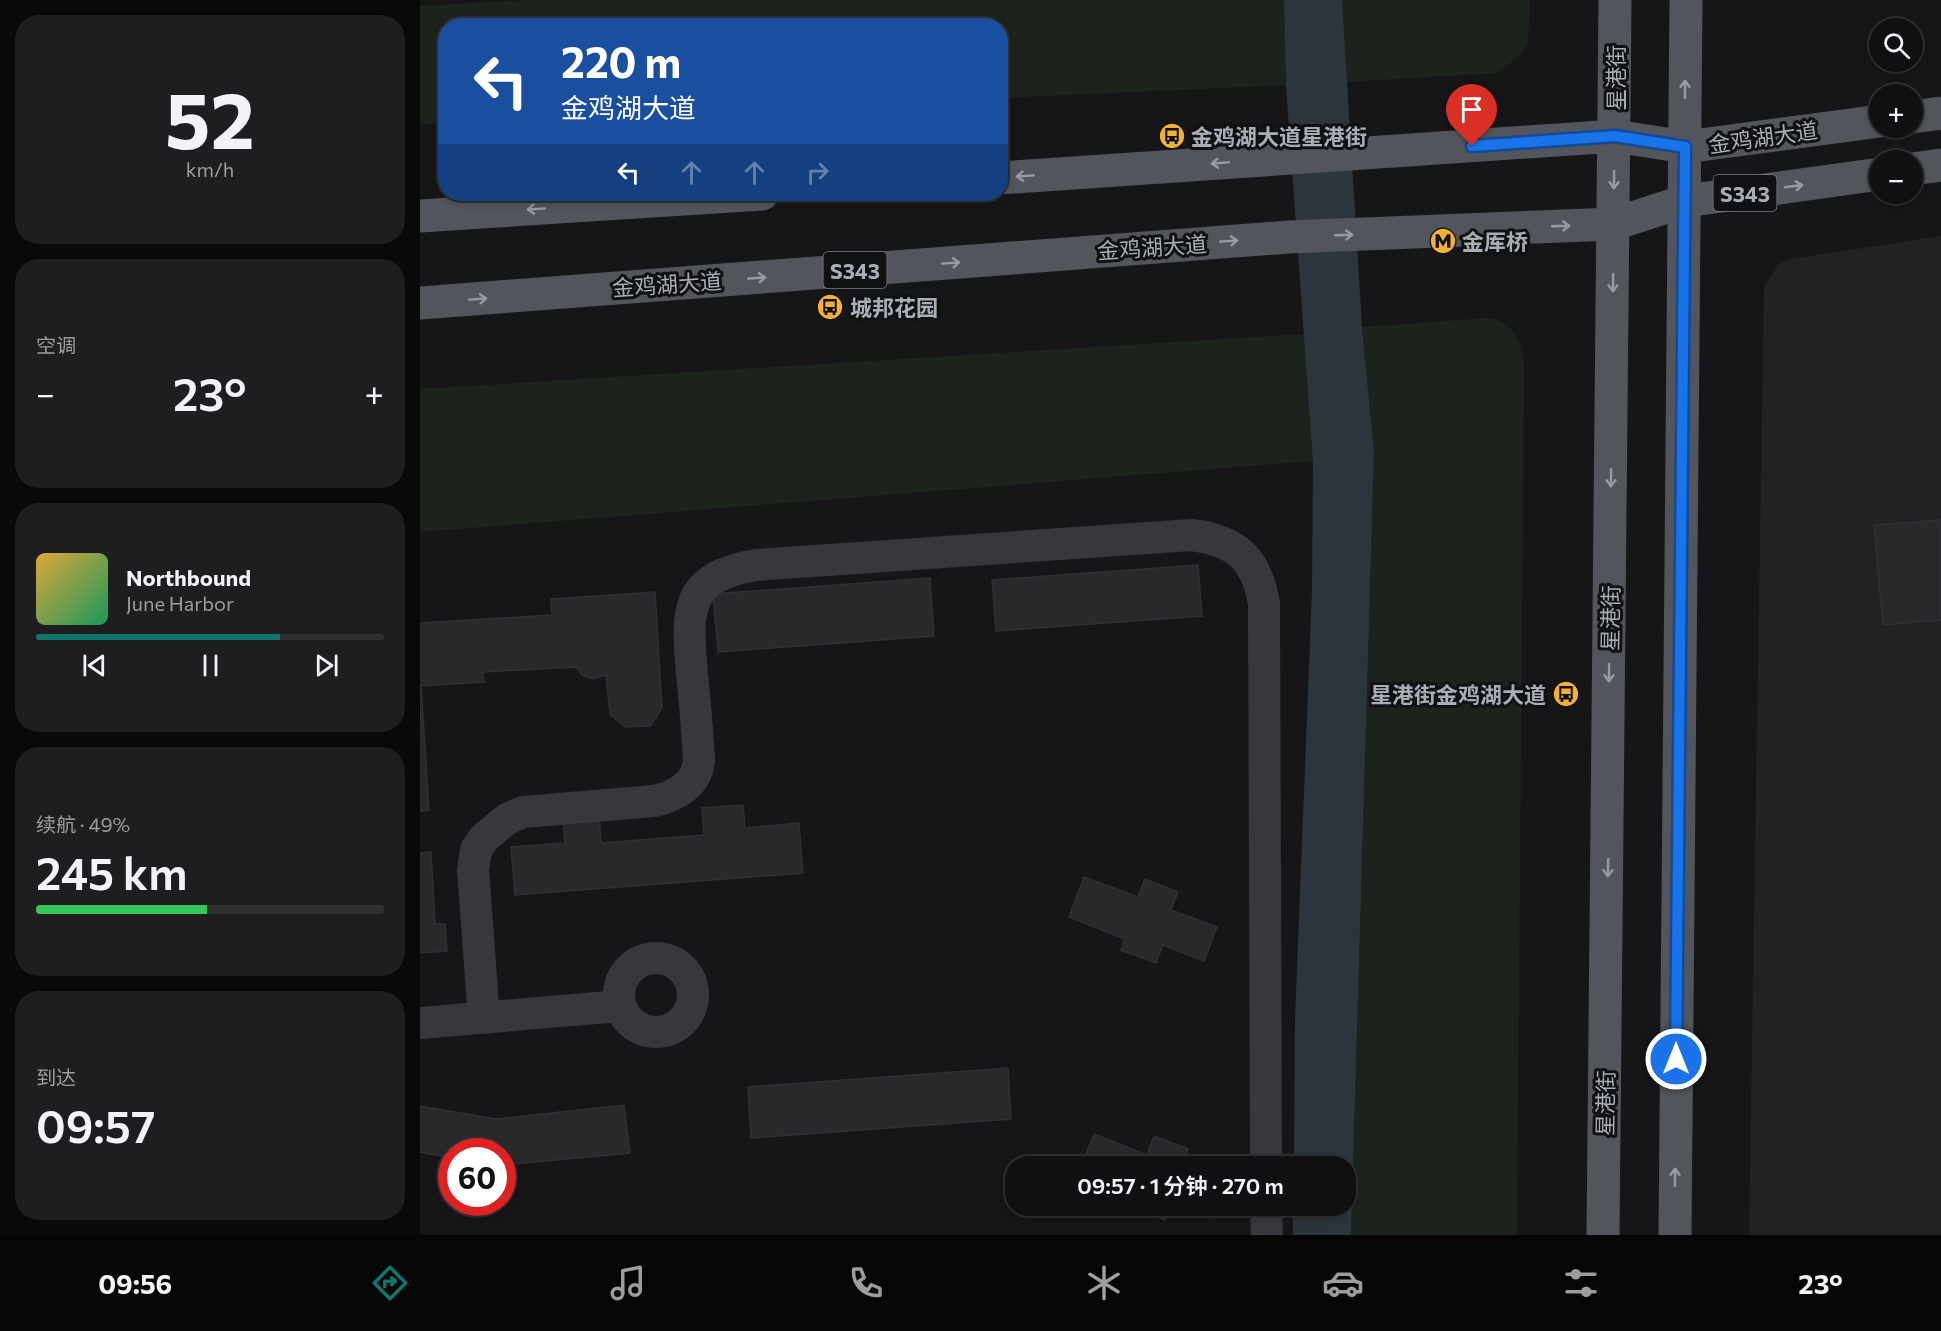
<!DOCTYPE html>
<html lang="zh">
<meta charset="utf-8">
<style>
body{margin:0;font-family:Commissioner,"Noto Sans SC",sans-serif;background:#1e1e20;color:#f1f3f6;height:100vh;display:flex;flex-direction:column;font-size:22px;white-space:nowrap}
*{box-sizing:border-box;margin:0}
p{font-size:20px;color:#9c9d9f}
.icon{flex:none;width:33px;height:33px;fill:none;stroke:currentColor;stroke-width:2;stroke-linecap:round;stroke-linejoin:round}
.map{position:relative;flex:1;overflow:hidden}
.panel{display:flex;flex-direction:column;gap:15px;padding:15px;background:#09090a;width:420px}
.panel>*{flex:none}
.hud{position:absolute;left:18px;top:18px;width:570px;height:183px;border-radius:24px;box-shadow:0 3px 9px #0003,0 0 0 2px #303032;background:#1a4fa0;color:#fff;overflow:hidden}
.tools{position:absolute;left:1449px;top:18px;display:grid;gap:12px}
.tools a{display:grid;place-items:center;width:54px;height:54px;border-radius:50%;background:#101012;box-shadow:0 3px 9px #0003,0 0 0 2px #303032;font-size:30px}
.speed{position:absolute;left:18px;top:1138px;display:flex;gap:12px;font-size:30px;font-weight:700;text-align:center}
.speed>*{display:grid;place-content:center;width:78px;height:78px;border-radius:50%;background:#101012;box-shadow:0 3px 9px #0003,0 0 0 2px #303032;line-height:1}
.speed .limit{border:9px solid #d22;background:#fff;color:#111}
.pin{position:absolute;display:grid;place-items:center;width:51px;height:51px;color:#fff;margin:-62px -26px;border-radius:50% 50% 50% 0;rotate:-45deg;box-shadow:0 0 6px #0007}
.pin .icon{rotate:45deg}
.me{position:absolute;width:66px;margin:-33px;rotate:0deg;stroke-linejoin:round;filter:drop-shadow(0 0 4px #0008)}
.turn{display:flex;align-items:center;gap:21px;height:126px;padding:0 24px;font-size:27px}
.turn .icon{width:78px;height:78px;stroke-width:2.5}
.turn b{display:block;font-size:42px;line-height:51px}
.lanes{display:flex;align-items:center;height:57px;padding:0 24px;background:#0003;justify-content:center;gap:30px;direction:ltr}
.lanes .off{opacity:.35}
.big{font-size:45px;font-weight:600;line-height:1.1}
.panel .tile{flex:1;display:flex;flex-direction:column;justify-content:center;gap:9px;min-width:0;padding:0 21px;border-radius:24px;background:#1e1e20}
.panel .dial{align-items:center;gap:0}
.dial b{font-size:78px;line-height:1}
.song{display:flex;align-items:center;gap:18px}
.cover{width:72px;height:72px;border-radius:9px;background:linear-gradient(135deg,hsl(40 70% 55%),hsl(150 70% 35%))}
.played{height:6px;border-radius:3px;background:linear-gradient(90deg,#0f766e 70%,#303032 70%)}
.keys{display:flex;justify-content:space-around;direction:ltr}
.heat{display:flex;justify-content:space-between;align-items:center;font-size:33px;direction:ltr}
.charge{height:9px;border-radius:4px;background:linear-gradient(90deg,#34c759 49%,#303032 0)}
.trip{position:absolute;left:585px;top:1156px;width:351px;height:60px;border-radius:24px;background:#101012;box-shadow:0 3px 9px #0003,0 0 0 2px #303032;font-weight:600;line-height:60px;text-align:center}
.tabs{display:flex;height:96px;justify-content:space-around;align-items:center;background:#060607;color:#9c9d9f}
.tabs .icon{width:42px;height:42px}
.tabs .on{color:#0f766e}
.tabs b{font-size:27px;color:#f1f3f6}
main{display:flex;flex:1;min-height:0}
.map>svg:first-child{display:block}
</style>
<main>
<section class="panel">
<div class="tile dial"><b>52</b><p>km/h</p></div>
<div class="tile"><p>空调</p>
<div class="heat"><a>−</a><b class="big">23°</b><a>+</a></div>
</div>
<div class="tile">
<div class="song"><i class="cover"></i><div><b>Northbound</b><p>June Harbor</p></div></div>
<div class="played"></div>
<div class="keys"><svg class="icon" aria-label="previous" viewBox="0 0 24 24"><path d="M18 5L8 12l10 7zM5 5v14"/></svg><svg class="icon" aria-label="pause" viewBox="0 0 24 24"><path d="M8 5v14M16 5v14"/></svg><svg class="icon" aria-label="next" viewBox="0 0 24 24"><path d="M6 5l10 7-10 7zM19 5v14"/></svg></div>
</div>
<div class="tile"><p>续航 · 49%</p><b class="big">245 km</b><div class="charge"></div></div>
<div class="tile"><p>到达</p><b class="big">09:57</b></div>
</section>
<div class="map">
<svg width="1521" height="1235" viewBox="0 0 1521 1235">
<rect width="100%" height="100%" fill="#161618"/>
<!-- built -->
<path fill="#222225" d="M1521,236V1235H1329L1344,286L1358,265L1370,259Z"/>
<!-- green -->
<path fill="#1c231d" d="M106,0H864L866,85L581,98L580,26H26L25,123L0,124V6Z
M922,0H1110L1108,44L1099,56L1078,73L925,82Z
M1067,318C1094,320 1101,342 1104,366L1097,1235H931L954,452L942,327Z
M884,334L893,461L0,532V389Z"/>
<!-- water -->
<path fill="#2c353c" d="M864,0H922L942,327L954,452L931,1235H873V1206H926V1167H874L875,1018L892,591L893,462L866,85Z"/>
<!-- building -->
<path fill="#29292c" stroke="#303034" stroke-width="1.5" d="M1521,520V620L1463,625L1454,525Z
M778,565L782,616L576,631L572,580Z
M510,578L514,636L298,652L293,594Z
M235,592L242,708L230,726L205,727L190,714L186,675L172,679L162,675L157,667L63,672L64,682L1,686L9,810L0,811V623L132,615L131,599Z
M323,805L325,828L379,823L383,873L95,895L91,847L145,843L143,819L179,816L181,843L284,835L282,808Z
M11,852L15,924H25L27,951L0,953V853Z
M664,877L718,897L725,879L758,892L751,910L797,927L784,961L743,945L736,963L701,950L705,939L649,917Z
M588,1068L591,1119L331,1138L328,1087Z
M204,1105L210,1153L82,1165V1152H32V1158L0,1152V1106L76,1119Z
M674,1134L727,1155L734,1136L768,1149L761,1167H661Z
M711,1206H751L745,1220Z
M761,1206H798L793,1218Z"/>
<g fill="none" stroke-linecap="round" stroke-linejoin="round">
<!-- street -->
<path stroke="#37383d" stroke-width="32" d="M199 995a37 37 0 1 1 74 0a37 37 0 1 1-74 0Z
M64,1018L53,870L56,850L64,838L87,819L103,812L234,801C257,796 279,783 279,757C277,729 275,701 272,674C267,612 263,577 336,565L771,535C816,540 837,559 844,604L846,1167
M0,1023L200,1006
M846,1206L847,1235"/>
<!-- primary -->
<path stroke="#53555c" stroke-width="33" d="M1492,117L1521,113
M1492,169L1521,165
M580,178L1195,136L1265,147L1460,121
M0,216L342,194
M0,303L869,237L1194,224L1265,201L1460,174
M1183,1235L1195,0
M1255,1235L1266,0"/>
</g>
<!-- one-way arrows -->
<defs><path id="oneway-shaft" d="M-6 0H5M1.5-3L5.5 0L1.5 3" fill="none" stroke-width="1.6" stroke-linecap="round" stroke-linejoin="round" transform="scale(1.5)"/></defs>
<g stroke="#979ba6">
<use href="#oneway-shaft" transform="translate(1265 89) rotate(-90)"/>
<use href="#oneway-shaft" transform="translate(800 163) rotate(176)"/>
<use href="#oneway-shaft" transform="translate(605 176) rotate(176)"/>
<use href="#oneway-shaft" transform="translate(1194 180) rotate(91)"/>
<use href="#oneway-shaft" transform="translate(1374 186) rotate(-8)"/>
<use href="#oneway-shaft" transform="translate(116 209) rotate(176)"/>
<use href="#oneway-shaft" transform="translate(1141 226) rotate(-2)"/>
<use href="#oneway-shaft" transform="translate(924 235) rotate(-2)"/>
<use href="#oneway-shaft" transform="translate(809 241) rotate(-4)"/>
<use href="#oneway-shaft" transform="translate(531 263) rotate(-4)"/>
<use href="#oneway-shaft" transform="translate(337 278) rotate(-4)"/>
<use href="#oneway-shaft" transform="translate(1193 283) rotate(91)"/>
<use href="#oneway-shaft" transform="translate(58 299) rotate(-4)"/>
<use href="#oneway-shaft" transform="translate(1191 478) rotate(91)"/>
<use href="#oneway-shaft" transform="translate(1189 673) rotate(91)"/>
<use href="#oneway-shaft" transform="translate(1188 868) rotate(91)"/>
<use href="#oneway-shaft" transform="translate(1255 1177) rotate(-89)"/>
</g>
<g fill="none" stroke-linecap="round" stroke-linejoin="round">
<!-- route casing -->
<g stroke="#114b97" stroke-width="15">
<path id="route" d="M1052,146L1195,136L1265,147L1256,1059"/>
</g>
<!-- route -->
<use href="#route" stroke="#1a73e8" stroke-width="10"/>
</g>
<!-- icons -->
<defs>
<g id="bus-disc" transform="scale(1.35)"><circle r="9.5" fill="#f2b134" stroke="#111113"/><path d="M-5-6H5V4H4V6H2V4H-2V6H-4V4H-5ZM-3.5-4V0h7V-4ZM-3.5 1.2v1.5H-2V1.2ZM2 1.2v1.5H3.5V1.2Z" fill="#111"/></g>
<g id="metro-disc" transform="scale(1.35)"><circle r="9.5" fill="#f2b134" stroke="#111113"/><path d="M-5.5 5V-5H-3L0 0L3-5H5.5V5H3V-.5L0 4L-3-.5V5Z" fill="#111"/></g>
</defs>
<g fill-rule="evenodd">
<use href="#bus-disc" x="752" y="136"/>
<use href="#metro-disc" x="1023" y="241"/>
<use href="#bus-disc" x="410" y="307"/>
<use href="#bus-disc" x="1146" y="694"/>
</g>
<g text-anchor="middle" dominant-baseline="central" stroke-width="6" stroke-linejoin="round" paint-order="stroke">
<!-- shield labels -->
<g fill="#111113" stroke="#7b7e86" stroke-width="1.5">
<rect x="1293.5" y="175" width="63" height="36" rx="4.5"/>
<rect x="403.5" y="252" width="63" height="36" rx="4.5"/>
</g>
<g font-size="21" font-weight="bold" fill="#a8adb8">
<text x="1325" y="193">S343</text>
<text x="435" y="270">S343</text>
</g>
<!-- street labels -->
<g font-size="22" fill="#a8adb8" stroke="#111113">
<text transform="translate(1195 78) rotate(-90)">星港街</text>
<text transform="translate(1343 137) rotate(-8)">金鸡湖大道</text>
<text transform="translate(732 247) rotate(-4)">金鸡湖大道</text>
<text transform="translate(247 284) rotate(-4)">金鸡湖大道</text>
<text transform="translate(1190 618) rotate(-89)">星港街</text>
<text transform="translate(1185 1103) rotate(-89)">星港街</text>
</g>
<!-- poi labels -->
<g font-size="22" font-weight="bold" fill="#a8adb8" stroke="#111113" text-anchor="start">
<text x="771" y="136">金鸡湖大道星港街</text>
<text x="1042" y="241">金厍桥</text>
<text x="430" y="307">城邦花园</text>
<text x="1126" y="694" text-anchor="end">星港街金鸡湖大道</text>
</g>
</g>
</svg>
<div class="tools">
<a><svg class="icon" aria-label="search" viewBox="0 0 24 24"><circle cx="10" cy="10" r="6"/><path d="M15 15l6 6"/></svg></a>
<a>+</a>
<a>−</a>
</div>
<div class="speed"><div class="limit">60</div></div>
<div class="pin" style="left:1052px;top:146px;background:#d93025"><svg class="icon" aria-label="arrive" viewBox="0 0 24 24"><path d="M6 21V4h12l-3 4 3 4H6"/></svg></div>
<svg class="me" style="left:1256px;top:1059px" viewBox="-20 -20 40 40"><circle r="17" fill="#1a73e8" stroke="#fff" stroke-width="3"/><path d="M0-11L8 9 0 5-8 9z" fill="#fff"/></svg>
<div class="trip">09:57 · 1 分钟 · 270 m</div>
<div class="hud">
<div class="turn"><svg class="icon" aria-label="left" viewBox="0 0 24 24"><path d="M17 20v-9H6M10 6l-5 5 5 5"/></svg><div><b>220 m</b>金鸡湖大道</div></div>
<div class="lanes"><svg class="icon" aria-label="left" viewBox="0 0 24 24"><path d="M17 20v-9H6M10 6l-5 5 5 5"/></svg><svg class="icon off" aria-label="ahead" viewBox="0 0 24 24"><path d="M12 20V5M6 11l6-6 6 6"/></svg><svg class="icon off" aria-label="ahead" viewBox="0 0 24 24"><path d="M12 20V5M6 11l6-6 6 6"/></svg><svg class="icon off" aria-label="right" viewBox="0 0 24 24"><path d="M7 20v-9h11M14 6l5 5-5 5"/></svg></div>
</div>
</div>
</main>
<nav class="tabs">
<b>09:56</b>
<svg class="icon on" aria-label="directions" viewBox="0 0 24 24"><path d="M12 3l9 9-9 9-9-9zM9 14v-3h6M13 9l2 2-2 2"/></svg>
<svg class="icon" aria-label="music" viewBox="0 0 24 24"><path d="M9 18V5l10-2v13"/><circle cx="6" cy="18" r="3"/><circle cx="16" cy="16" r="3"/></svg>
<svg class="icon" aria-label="phone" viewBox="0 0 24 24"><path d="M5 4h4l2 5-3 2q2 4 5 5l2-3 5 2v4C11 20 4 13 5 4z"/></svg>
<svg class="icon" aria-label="climate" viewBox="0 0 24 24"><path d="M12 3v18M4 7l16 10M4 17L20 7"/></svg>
<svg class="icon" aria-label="car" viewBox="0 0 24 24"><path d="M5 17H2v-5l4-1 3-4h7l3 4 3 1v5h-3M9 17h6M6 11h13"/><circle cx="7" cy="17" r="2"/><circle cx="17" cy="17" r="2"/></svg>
<svg class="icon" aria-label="filters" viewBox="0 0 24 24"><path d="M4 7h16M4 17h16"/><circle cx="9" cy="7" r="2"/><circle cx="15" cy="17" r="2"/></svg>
<b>23°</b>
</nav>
